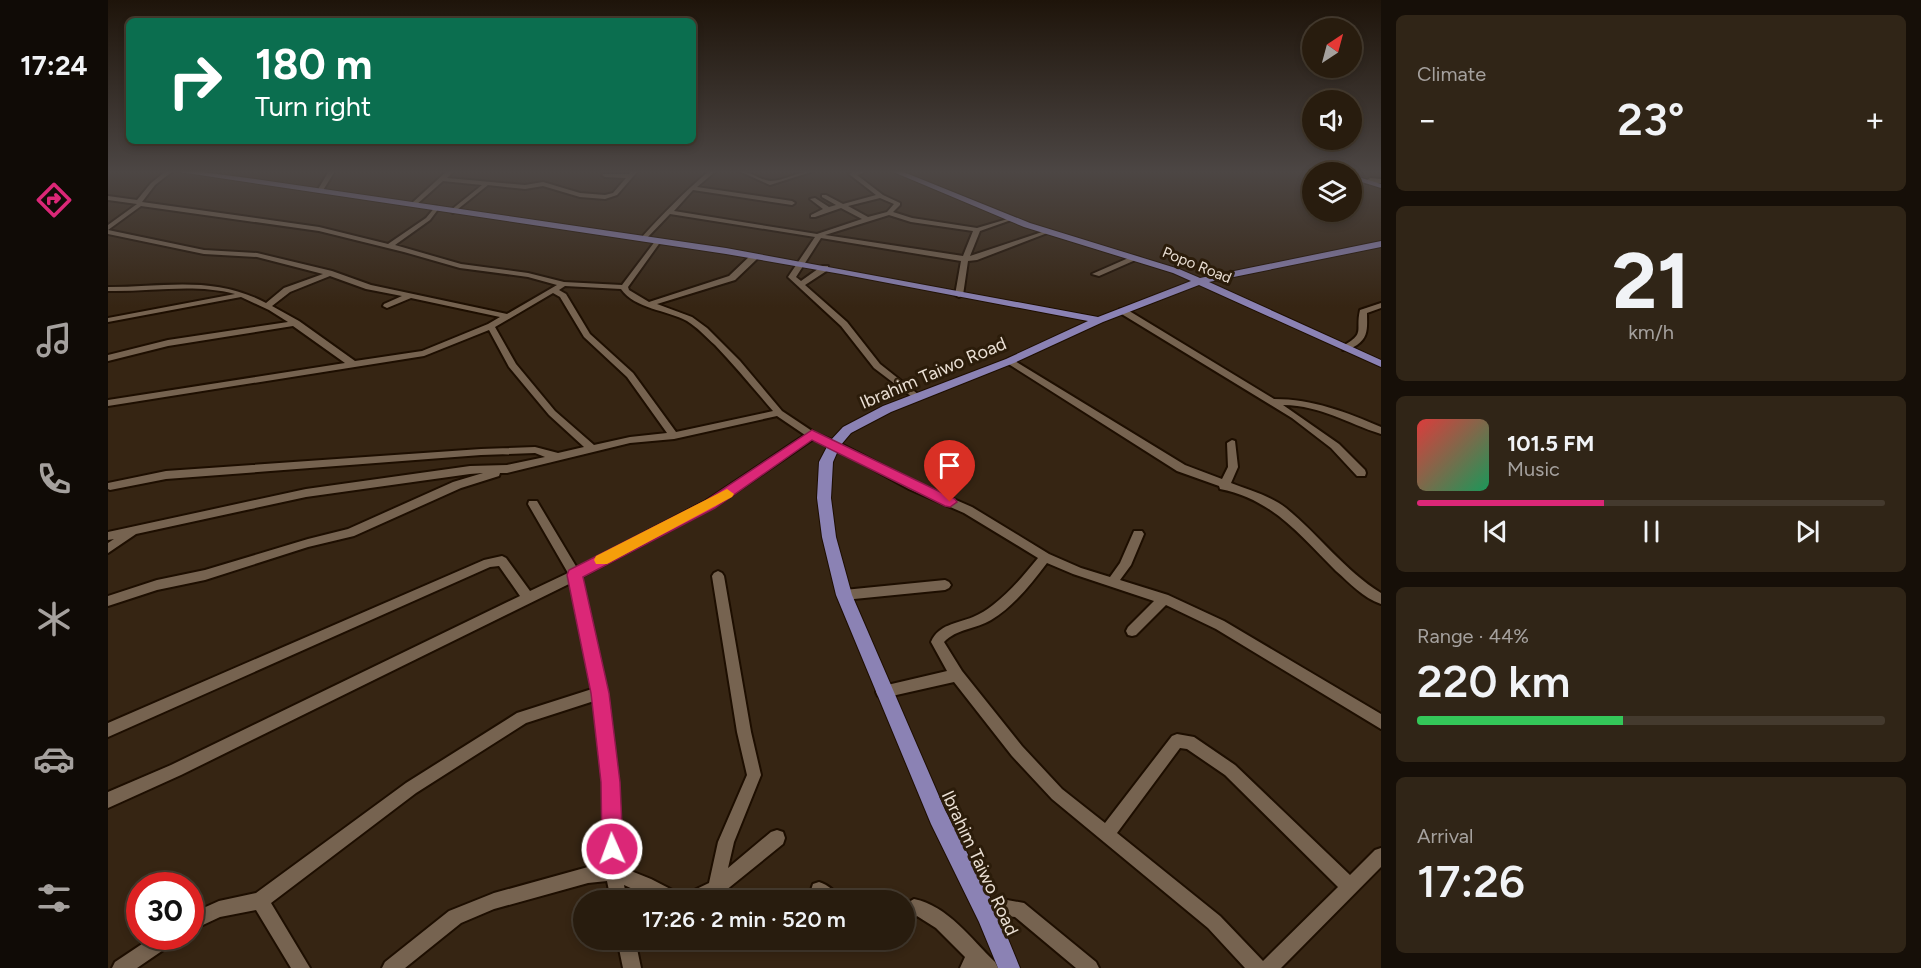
<!DOCTYPE html>
<meta charset="utf-8">
<style>
body{margin:0;font-family:Figtree,sans-serif;background:#302517;color:#f1f3f6;height:100vh;display:flex;flex-direction:column;font-size:22px;white-space:nowrap}
*{box-sizing:border-box;margin:0}
p{font-size:20px;color:#a5a19e}
.icon{flex:none;width:33px;height:33px;fill:none;stroke:currentColor;stroke-width:2;stroke-linecap:round;stroke-linejoin:round}
.map{position:relative;flex:1;overflow:hidden}
.sheet{display:flex;flex-direction:column;gap:15px;padding:15px;background:#160f08;width:540px}
.sheet>*{flex:none}
.hud{position:absolute;left:18px;top:18px;width:570px;height:126px;border-radius:9px;box-shadow:0 3px 9px #0003,0 0 0 2px #443a2e;background:#0b6e4f;color:#fff;overflow:hidden}
.needle{width:39px;rotate:36deg}
.buttons{position:absolute;left:1194px;top:18px;display:grid;gap:12px}
.buttons a{display:grid;place-items:center;width:60px;height:60px;border-radius:50%;background:#281c0e;box-shadow:0 3px 9px #0003,0 0 0 2px #443a2e;font-size:30px}
.speed{position:absolute;left:18px;top:872px;display:flex;gap:12px;font-size:30px;font-weight:700;text-align:center}
.speed>*{display:grid;place-content:center;width:78px;height:78px;border-radius:50%;background:#281c0e;box-shadow:0 3px 9px #0003,0 0 0 2px #443a2e;line-height:1}
.speed .limit{border:9px solid #d22;background:#fff;color:#111}
.pin{position:absolute;display:grid;place-items:center;width:51px;height:51px;color:#fff;margin:-62px -26px;border-radius:50% 50% 50% 0;rotate:-45deg;box-shadow:0 0 6px #0007}
.pin .icon{rotate:45deg}
.me{position:absolute;width:66px;margin:-33px;rotate:358deg;stroke-linejoin:round;filter:drop-shadow(0 0 4px #0008)}
.turn{display:flex;align-items:center;gap:21px;height:126px;padding:0 30px;font-size:27px}
.turn .icon{width:78px;height:78px;stroke-width:2.5}
.turn b{display:block;font-size:42px;line-height:51px}
.big{font-size:45px;font-weight:600;line-height:1.1}
.sheet .card{flex:1;display:flex;flex-direction:column;justify-content:center;gap:9px;min-width:0;padding:0 21px;border-radius:9px;background:#302517}
.sheet .dial{align-items:center;gap:0}
.dial b{font-size:78px;line-height:1}
.song{display:flex;align-items:center;gap:18px}
.cover{width:72px;height:72px;border-radius:9px;background:linear-gradient(135deg,hsl(0 70% 55%),hsl(150 70% 35%))}
.played{height:6px;border-radius:3px;background:linear-gradient(90deg,#db2777 40%,#443a2e 40%)}
.keys{display:flex;justify-content:space-around;direction:ltr}
.heat{display:flex;justify-content:space-between;align-items:center;font-size:33px;direction:ltr}
.charge{height:9px;border-radius:4px;background:linear-gradient(90deg,#34c759 44%,#443a2e 0)}
.trip{position:absolute;left:465px;top:890px;width:342px;height:60px;border-radius:30px;background:#281c0e;box-shadow:0 3px 9px #0003,0 0 0 2px #443a2e;font-weight:600;line-height:60px;text-align:center}
main{display:flex;flex:1;min-height:0}
.tab-bar{display:flex;flex-direction:column;width:108px;justify-content:space-around;align-items:center;background:#100b06;color:#a5a19e}
.tab-bar .icon{width:42px;height:42px}
.tab-bar .selected{color:#db2777}
.tab-bar b{font-size:27px;color:#f1f3f6}
.map>svg:first-child{display:block}
</style>
<main>
<nav class="tab-bar">
<b>17:24</b>
<svg class="icon selected" aria-label="directions" viewBox="0 0 24 24"><path d="M12 3l9 9-9 9-9-9zM9 14v-3h6M13 9l2 2-2 2"/></svg>
<svg class="icon" aria-label="music" viewBox="0 0 24 24"><path d="M9 18V5l10-2v13"/><circle cx="6" cy="18" r="3"/><circle cx="16" cy="16" r="3"/></svg>
<svg class="icon" aria-label="phone" viewBox="0 0 24 24"><path d="M5 4h4l2 5-3 2q2 4 5 5l2-3 5 2v4C11 20 4 13 5 4z"/></svg>
<svg class="icon" aria-label="climate" viewBox="0 0 24 24"><path d="M12 3v18M4 7l16 10M4 17L20 7"/></svg>
<svg class="icon" aria-label="car" viewBox="0 0 24 24"><path d="M5 17H2v-5l4-1 3-4h7l3 4 3 1v5h-3M9 17h6M6 11h13"/><circle cx="7" cy="17" r="2"/><circle cx="17" cy="17" r="2"/></svg>
<svg class="icon" aria-label="filters" viewBox="0 0 24 24"><path d="M4 7h16M4 17h16"/><circle cx="9" cy="7" r="2"/><circle cx="15" cy="17" r="2"/></svg>
</nav>
<div class="map">
<svg width="1273" height="968" viewBox="0 0 1273 968">
<rect width="100%" height="100%" fill="#362513"/>
<g fill="none" stroke-linecap="round" stroke-linejoin="round">
<!-- minor casing -->
<g stroke="#1d0e00" stroke-width="4">
<path id="minor" d="M58,171H65L47,185L34,202L211,227L280,244L318,218L328,206L331,208L322,220L287,245L353,264L420,273L456,282L514,285L548,240H552L553,241L520,287L521,290L541,302L621,276L643,255H649V259L627,280L549,304L584,317L599,328L632,361L674,411L707,433L729,442L809,483L864,507L941,554L973,568L1002,577L1012,563L1026,531H1034L1036,534L1023,565L1012,580L1060,595L1116,621L1273,714V729L1108,629L1058,605L1028,635L1024,636L1020,635L1018,631L1020,627L1046,601L965,574L939,563C923,584 906,606 883,620C868,629 848,629 836,642L854,671L914,746L954,789L997,823L1064,736L1069,734L1086,737L1127,765L1242,875L1267,850L1273,848V867L1173,968H1137L1100,928L944,799L904,756L846,682L775,698L770,696L768,692L770,688L775,686L839,671L823,642C831,624 848,624 865,617C872,614 879,610 885,605C902,592 916,575 930,558L856,513L801,489L723,446L705,439L606,507L473,577L499,693L510,782L513,867L543,879L572,894L574,900H549L516,885L519,900H503L499,881L480,883L386,909L353,923L297,968H274L277,962L341,911L386,893L480,867L497,865L496,782L486,701L418,723L308,793L163,903L202,968H183L148,910L112,917L82,931V914L111,901L148,893L298,783L409,713L484,689L463,583L73,775L0,808V792L63,765L412,596L391,566L382,567L0,737V723L376,560L394,556L398,558L422,591L460,573L420,504L421,501H429L469,568L598,501L697,435L669,416L566,439L522,443L399,473H392L391,476L353,488L246,536L200,547L97,580L49,590L0,606V596L49,580L97,570L200,539L240,529L345,482L375,473L362,474L198,497L28,534L0,553V543L6,539L0,540V532L198,489L362,466L399,465L437,457L427,453L373,455L58,479L2,490L0,489V483L58,471L373,449L427,447L450,453L476,447L441,415L401,367L381,330L316,356L0,406V400L237,363L185,326L60,346L0,361V355L60,340L180,322L161,310L133,297L0,322V318L127,294C86,283 42,292 0,291V287C56,287 106,275 158,303L176,288L215,274L149,257L96,254L0,234V225L29,204L0,200V196L29,200L43,183ZM33,206L211,231L296,252L352,268L420,277L449,285L399,314L263,285L224,271L149,253L96,250L0,230ZM222,276L258,289L294,296L276,304L275,306L279,308L303,298L392,317L380,324L314,351L247,361L191,321L164,306L182,292ZM457,286L513,289C527,309 559,310 579,321C589,327 598,337 607,345C627,366 646,389 665,411L568,432L525,373L482,334L458,294L451,290ZM445,293L452,297L476,337L519,377L559,433L522,437L486,445L447,411L408,364L387,327ZM1072,748L1079,749L1117,775L1230,887L1155,961L1112,916L1009,833Z
M221,171H227L214,192H210L209,191Z
M339,171H346L339,178L417,185L435,182L472,193L497,195L505,193L518,178L497,177L494,175L495,174H521L524,171H530L509,195L497,199L472,197L435,186L417,189L380,185L345,213L342,211L343,210L374,185L335,181L308,205H304V203Z
M601,171H608L589,187L684,201L687,203L684,205L585,190L566,211L709,234L754,219L733,208L707,217H703V215L715,209L702,199L707,198L721,207L728,205L714,197V195H718L735,204L768,195L741,174L748,171H755V173L749,175L775,195L792,203V205L785,212L804,218L869,228L903,218V220L872,231L862,256L937,231L942,232L869,260L860,261L855,295L851,297L847,295L853,261L713,238L688,277L693,281L714,266H720V270L697,285L739,322L772,364L811,395L813,397L808,400L766,368L733,326L680,277L707,237L562,214L537,240H533V238C555,214 576,192 601,171ZM772,198L786,204L779,212L760,217L740,206ZM781,215L803,222L865,231L855,256L717,235Z
M631,171C643,171 653,181 663,181C676,181 690,171 706,171L662,185Z
M1262,178L1273,179V183H1258V181Z
M1025,256L1032,258L991,276L984,274Z
M1273,303V308L1259,313C1259,326 1261,337 1249,345C1244,348 1241,350 1235,350V346C1258,333 1247,331 1252,310Z
M1012,309H1018L1166,399C1205,399 1238,412 1273,427V434C1238,423 1215,406 1175,405L1231,444L1257,470L1258,473L1257,476H1249L1223,448L1184,418L1012,313Z
M902,358L1077,465L1114,479L1120,467L1119,443L1124,440L1127,441L1130,467L1123,483C1141,490 1163,496 1178,508C1211,535 1237,571 1273,593V604C1255,598 1242,583 1228,571C1192,535 1164,499 1112,489L1111,486L1069,471L899,363L898,361Z
M610,571L614,573L616,576L643,732L653,775L626,842L620,868L663,832L669,830L675,832L677,838L675,844L612,895L603,900H576L578,894L601,883L610,842L639,775L629,732L604,576L606,573Z
M837,580L841,582L843,585L841,588L837,590L736,600L732,599L730,595L732,591L736,590Z
M711,882C720,885 728,891 731,900H710L705,896L703,890L705,884Z
M806,899C840,906 863,939 887,962L890,968H852L857,957L828,928L809,916L802,923L796,925V905Z
M899,900L916,903L988,962L991,968H968L907,917L899,916L879,923L873,921L871,915L873,909Z
M46,936H70L67,942L29,968H4L7,962Z
M509,939H527L533,968H515Z
M761,939H786L783,945C776,948 771,948 764,945Z"/>
</g>
<!-- major casing -->
<g stroke="#1d0e00" stroke-width="2">
<path id="major" d="M65,171H87L147,179L618,248L990,317L1083,281L1065,273L916,227L783,171H793L922,223L1071,269L1092,278L1273,241V247L1101,282L1273,360V367L1091,285L995,322L906,363L783,412L743,433L732,446L725,462L723,498L728,537L744,595L837,810L887,907L912,968H890L871,922L823,824L728,595L714,537L709,498L711,462L722,441L735,427L775,406L898,359L980,321L733,274L618,254Z
M1224,171H1234L1235,172H1224Z
M1244,175L1273,184V188L1244,179Z"/>
</g>
<!-- minor -->
<use href="#minor" fill="#766350" fill-rule="evenodd"/>
<!-- major -->
<use href="#major" fill="#8b82b4" fill-rule="evenodd"/>
</g>
<!-- sky -->
<linearGradient id="sky" x2="0" y2="1"><stop stop-color="#1e140a"/><stop offset="0.56" stop-color="#4c4644"/><stop offset="1" stop-color="#4c4644" stop-opacity="0"/></linearGradient>
<rect width="1273" height="307" fill="url(#sky)"/>
<!-- route -->
<path fill="#db2777" stroke="#8e194d" stroke-width="1.5" d="M704,430L847,499L849,502L842,507L837,506L704,440L607,508L475,577L501,693L512,782L515,849L512,857L504,860L497,857L494,849L493,782L483,693L459,575L461,570L597,501Z"/>
<!-- slow -->
<path fill="#f59e0b" d="M619,489L626,494L624,497L499,564H488L486,560L488,556Z"/>
<g text-anchor="middle" dominant-baseline="central" stroke-width="6" stroke-linejoin="round" paint-order="stroke">
<!-- far-street labels -->
<g font-size="15" fill="#ebe0d5" stroke="#2b1c0a">
<text transform="translate(1089 265) rotate(22)">Popo Road</text>
</g>
<!-- street labels -->
<g font-size="18" fill="#ebe0d5" stroke="#2b1c0a">
<text transform="translate(825 373) rotate(-23)">Ibrahim Taiwo Road</text>
<text transform="translate(872 863) rotate(65)">Ibrahim Taiwo Road</text>
</g>
</g>
</svg>
<div class="buttons">
<a><svg class="needle" viewBox="-14 -14 28 28"><path d="M0-13l5 13h-10z" fill="#e53935"/><path d="M0 13l5-13h-10z" fill="#a5a19e"/></svg></a>
<a><svg class="icon" aria-label="sound" viewBox="0 0 24 24"><path d="M4 9h4l5-4v14l-5-4H4zM17 9q2 3 0 6"/></svg></a>
<a><svg class="icon" aria-label="layers" viewBox="0 0 24 24"><path d="M12 4l9 5-9 5-9-5zM3 14l9 5 9-5"/></svg></a>
</div>
<div class="speed"><div class="limit">30</div></div>
<div class="pin" style="left:842px;top:502px;background:#d93025"><svg class="icon" aria-label="arrive" viewBox="0 0 24 24"><path d="M6 21V4h12l-3 4 3 4H6"/></svg></div>
<svg class="me" style="left:504px;top:849px" viewBox="-20 -20 40 40"><circle r="17" fill="#db2777" stroke="#fff" stroke-width="3"/><path d="M0-11L8 9 0 5-8 9z" fill="#fff"/></svg>
<div class="trip">17:26 · 2 min · 520 m</div>
<div class="hud">
<div class="turn"><svg class="icon" aria-label="right" viewBox="0 0 24 24"><path d="M7 20v-9h11M14 6l5 5-5 5"/></svg><div><b>180 m</b>Turn right</div></div>
</div>
</div>
<section class="sheet">
<div class="card"><p>Climate</p>
<div class="heat"><a>−</a><b class="big">23°</b><a>+</a></div>
</div>
<div class="card dial"><b>21</b><p>km/h</p></div>
<div class="card">
<div class="song"><i class="cover"></i><div><b>101.5 FM</b><p>Music</p></div></div>
<div class="played"></div>
<div class="keys"><svg class="icon" aria-label="previous" viewBox="0 0 24 24"><path d="M18 5L8 12l10 7zM5 5v14"/></svg><svg class="icon" aria-label="pause" viewBox="0 0 24 24"><path d="M8 5v14M16 5v14"/></svg><svg class="icon" aria-label="next" viewBox="0 0 24 24"><path d="M6 5l10 7-10 7zM19 5v14"/></svg></div>
</div>
<div class="card"><p>Range · 44%</p><b class="big">220 km</b><div class="charge"></div></div>
<div class="card"><p>Arrival</p><b class="big">17:26</b></div>
</section>
</main>
